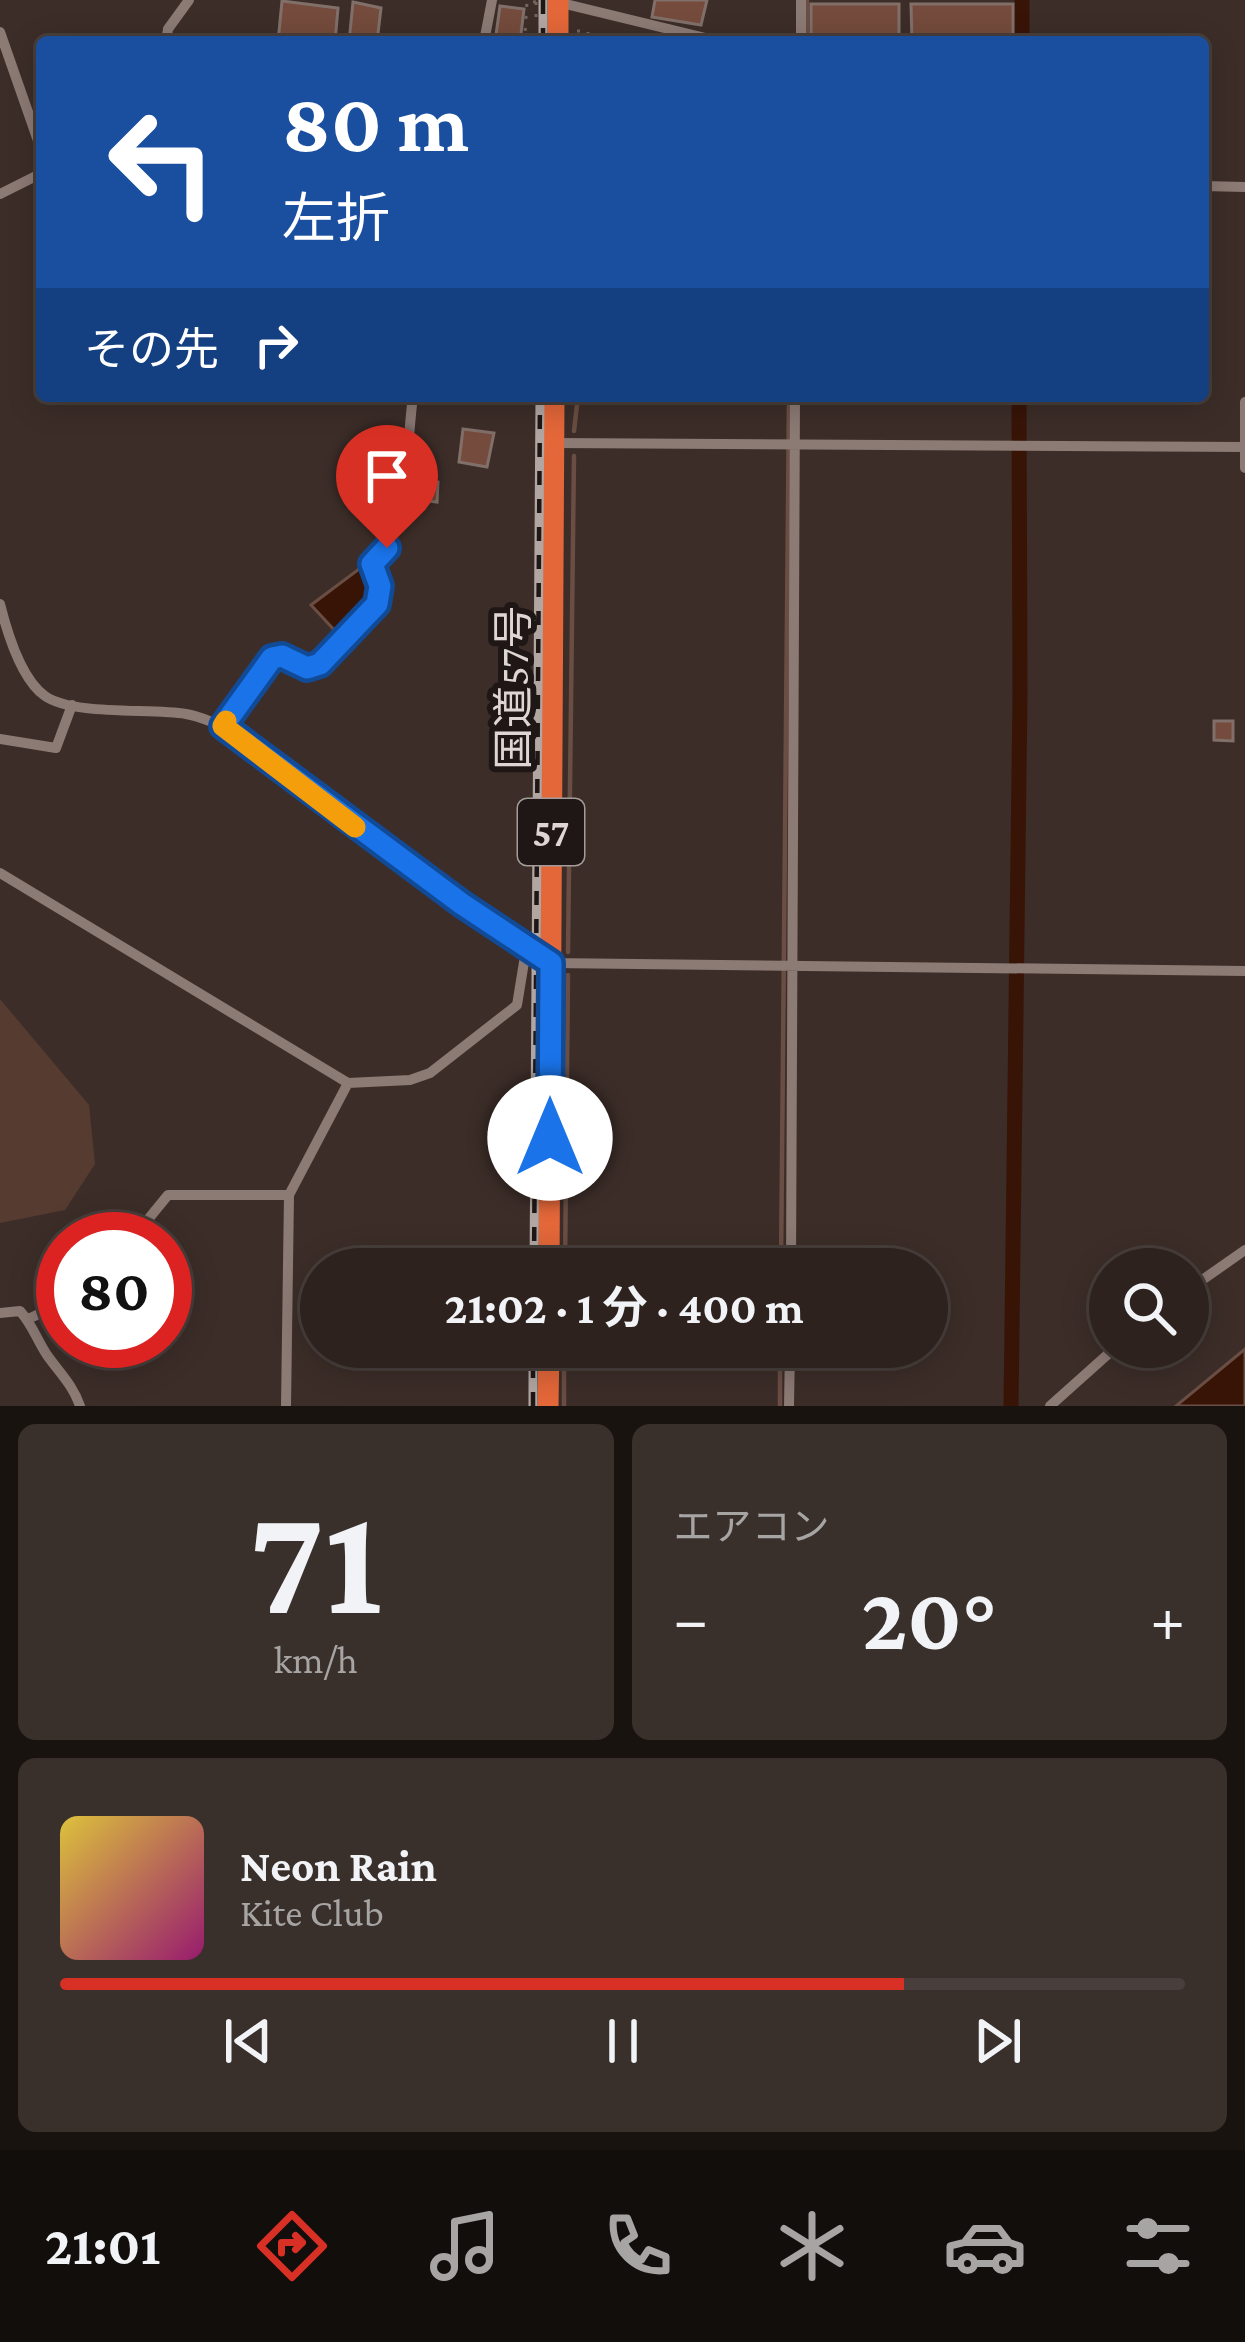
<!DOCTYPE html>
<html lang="ja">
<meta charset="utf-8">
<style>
body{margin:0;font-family:"Crimson Pro","Noto Sans JP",serif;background:#392f2b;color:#f1f3f6;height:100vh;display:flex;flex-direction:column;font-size:45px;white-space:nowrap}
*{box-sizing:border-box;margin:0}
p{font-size:39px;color:#a7a4a4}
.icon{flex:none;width:66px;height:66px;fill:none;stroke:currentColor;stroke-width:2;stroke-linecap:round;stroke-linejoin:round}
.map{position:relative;height:1406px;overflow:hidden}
.panel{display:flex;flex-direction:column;gap:18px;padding:18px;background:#191310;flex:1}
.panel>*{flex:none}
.guide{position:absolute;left:36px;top:36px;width:1173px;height:366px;border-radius:12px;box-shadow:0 6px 30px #0003,0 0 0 3px #483f3c;background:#1a4fa0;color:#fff;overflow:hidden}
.buttons{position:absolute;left:1089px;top:1248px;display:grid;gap:24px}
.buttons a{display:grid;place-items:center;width:120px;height:120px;border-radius:50%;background:#2d221e;box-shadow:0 6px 30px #0003,0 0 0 3px #483f3c;font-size:60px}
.speed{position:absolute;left:36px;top:1212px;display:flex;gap:24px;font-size:60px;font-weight:700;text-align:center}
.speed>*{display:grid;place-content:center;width:156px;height:156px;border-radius:50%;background:#2d221e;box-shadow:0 6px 30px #0003,0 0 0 3px #483f3c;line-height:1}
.speed .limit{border:18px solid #d22;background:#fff;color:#111}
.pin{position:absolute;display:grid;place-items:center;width:102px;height:102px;color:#fff;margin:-123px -51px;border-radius:50% 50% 50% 0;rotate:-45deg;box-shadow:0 0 12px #0007}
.pin .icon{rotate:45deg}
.me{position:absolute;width:132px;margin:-66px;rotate:0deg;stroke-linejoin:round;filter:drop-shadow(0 0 9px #0008)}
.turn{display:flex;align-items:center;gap:42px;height:252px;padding:0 48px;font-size:54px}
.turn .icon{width:156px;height:156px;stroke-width:2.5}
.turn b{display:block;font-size:84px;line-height:102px}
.then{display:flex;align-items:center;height:114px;padding:0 48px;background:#0003;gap:24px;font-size:45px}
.big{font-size:90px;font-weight:700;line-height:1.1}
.panel .tile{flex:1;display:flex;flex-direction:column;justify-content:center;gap:18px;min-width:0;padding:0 42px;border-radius:18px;background:#392f2b}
.panel .dial{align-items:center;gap:0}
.dial b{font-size:156px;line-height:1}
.song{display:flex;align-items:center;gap:36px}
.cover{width:144px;height:144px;border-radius:18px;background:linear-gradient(135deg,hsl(50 70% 55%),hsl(320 70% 35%))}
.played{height:12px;border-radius:6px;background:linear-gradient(90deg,#d93025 75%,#483f3c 75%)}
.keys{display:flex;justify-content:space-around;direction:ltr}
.heat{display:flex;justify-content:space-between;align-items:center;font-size:66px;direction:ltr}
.panel .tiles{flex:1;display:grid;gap:18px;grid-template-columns:1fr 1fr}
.tile:last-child{grid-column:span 2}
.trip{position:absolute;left:300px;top:1248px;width:648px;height:120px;border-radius:60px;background:#2d221e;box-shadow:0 6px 30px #0003,0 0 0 3px #483f3c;font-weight:700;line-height:120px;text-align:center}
.dock{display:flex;height:192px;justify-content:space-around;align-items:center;background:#120e0c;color:#a7a4a4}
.dock .icon{width:84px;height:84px}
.dock .selected{color:#d93025}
.dock b{font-size:54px;color:#f1f3f6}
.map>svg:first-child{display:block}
</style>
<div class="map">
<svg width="1245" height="1406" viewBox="0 0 1245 1406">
<rect width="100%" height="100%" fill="#3c2d28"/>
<!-- green -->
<path fill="#563b31" d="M0,999L89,1105L95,1164L65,1210L0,1223Z"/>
<!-- water -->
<path fill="#381407" stroke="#6a4e44" stroke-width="3" d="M363,566L372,587L373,601L338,634L311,605Z
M1245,1349V1406H1176Z"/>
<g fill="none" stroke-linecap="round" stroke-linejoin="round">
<!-- stream -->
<path stroke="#6a4e44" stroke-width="4.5" d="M807,42V0
M574,431L578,396
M568,952L574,456
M565,1269L568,975
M781,1269L789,396
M564,1406V1347
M780,1406V1347"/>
<!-- canal -->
<path stroke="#381407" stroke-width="15" d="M1022,0V42
M1011,1406L1020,695L1019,396"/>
</g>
<!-- building -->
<path fill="#744b3c" stroke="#816f69" stroke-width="3" d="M655,0H707L701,25L652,17Z
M282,1L338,8L335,42H278Z
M353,2L381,8L377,42H349Z
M811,4H899V42H811Z
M911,4H1013V42H912Z
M500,6L524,9L520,42H495Z
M463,429L494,433L487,467L459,462Z
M421,480L438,482L437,502L419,500Z
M1214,721H1233V741L1214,740Z"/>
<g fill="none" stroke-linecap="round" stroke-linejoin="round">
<!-- path -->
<path stroke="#736561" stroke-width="3" stroke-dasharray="3 9" stroke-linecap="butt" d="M536,2L527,1L525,34L538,35
M536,2V26
M577,31H588V36"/>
<!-- street -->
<path stroke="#8c7a74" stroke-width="10" d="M557,2L722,42
M0,32L42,152
M166,42L168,29L189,0
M484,42L492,0
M801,42V0
M1203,186L1245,187
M0,194L42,173
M1245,402V468
M554,443L1245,447
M0,604C7,632 21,679 45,696C74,716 151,708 186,714C199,716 211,722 223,726L462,904L551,963L1245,971
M223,726L272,658L282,656L307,668L320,664L377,603L380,586L372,564C409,523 406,449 413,396
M0,739L56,748L72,705
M0,873L348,1083L410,1080L430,1073L517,1005L526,950
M132,1239L168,1195H289
M791,1269L795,396
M1188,1290L1245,1250
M0,1313L20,1311C32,1324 37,1340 47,1355C59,1372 73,1385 80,1406
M28,1319L63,1303
M286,1406L289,1195L348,1083
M789,1406L790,1347
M1050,1406L1116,1347"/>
<!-- highway -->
<path stroke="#e36739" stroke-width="21" d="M558,42V0
M549,1269L554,396
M548,1406L549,1347"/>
<!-- rail casing -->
<g stroke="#b1a6a2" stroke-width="9">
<path id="rail" d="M543,42V0
M534,1269L540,396
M533,1406V1347"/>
</g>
<!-- rail -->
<use href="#rail" stroke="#1e1715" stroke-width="4.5" stroke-dasharray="14" stroke-linecap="butt"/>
</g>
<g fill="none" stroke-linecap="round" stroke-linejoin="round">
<!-- route casing -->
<g stroke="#114b97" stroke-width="30">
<path id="route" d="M387,548L372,564L380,586L377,604L320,664L307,668L282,656L272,658L223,726L462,904L551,963L550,1138"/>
</g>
<!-- route -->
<use href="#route" stroke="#1a73e8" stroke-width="21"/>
<!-- slow -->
<path stroke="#f59e0b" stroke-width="21" d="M226,721L223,726L355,827"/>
</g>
<g text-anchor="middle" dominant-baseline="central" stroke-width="12" stroke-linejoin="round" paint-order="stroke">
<!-- shield labels -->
<rect fill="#1e1715" stroke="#a59c99" stroke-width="3" x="518" y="799" width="66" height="66" rx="9"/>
<g font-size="39" font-weight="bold" fill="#dfd5d2">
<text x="551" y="832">57</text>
</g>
<!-- street labels -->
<g font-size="42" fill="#dfd5d2" stroke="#1e1715">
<text transform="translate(513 688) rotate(-90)">国道57号</text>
</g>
</g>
</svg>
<div class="buttons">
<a><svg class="icon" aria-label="search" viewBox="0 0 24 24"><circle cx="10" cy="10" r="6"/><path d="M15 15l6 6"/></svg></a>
</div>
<div class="speed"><div class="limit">80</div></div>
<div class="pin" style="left:387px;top:548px;background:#d93025"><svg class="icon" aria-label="arrive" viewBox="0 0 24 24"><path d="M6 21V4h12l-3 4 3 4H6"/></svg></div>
<svg class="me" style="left:550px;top:1138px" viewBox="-20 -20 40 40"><circle r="19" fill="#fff"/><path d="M0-13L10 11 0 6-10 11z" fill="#1a73e8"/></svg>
<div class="trip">21:02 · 1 分 · 400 m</div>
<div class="guide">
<div class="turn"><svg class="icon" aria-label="left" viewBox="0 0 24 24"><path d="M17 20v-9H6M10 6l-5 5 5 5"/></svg><div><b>80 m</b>左折</div></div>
<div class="then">その先<svg class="icon" aria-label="right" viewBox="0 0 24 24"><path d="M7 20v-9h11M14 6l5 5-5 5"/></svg></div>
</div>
</div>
<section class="panel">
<div class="tiles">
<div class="tile dial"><b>71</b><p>km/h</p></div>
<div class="tile"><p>エアコン</p>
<div class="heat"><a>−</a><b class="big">20°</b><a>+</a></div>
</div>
<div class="tile">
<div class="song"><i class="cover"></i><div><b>Neon Rain</b><p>Kite Club</p></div></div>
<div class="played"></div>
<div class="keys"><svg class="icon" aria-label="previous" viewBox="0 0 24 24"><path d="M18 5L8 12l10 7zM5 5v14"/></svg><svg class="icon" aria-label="pause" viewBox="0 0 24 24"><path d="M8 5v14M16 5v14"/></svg><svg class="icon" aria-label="next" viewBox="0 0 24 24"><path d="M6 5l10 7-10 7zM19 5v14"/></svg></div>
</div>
</div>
</section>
<nav class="dock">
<b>21:01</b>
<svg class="icon selected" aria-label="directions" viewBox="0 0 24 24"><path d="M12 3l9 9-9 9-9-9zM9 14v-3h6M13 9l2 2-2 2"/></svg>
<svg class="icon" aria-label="music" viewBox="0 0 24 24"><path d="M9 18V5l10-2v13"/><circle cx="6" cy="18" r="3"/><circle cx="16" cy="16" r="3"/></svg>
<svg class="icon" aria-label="phone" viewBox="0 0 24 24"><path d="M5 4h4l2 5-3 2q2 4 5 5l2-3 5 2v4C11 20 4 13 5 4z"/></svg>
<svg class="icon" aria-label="climate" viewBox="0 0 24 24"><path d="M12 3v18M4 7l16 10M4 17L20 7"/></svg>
<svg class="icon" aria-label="car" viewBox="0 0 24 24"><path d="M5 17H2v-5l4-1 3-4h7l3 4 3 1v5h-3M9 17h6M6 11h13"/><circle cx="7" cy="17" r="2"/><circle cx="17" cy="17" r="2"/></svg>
<svg class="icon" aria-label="filters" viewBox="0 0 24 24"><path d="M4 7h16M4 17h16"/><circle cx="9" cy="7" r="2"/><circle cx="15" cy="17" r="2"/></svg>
</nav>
